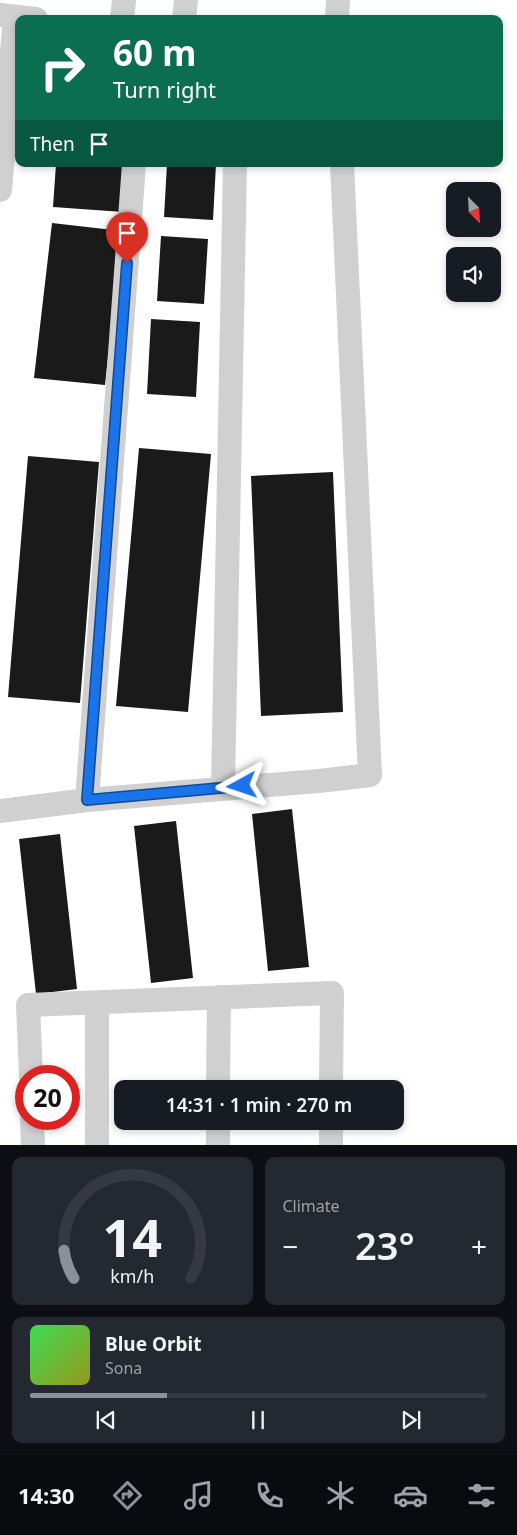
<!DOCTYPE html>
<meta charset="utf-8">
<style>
body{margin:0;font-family:"Noto Sans",sans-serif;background:#242831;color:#f1f3f6;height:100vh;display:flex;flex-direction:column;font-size:19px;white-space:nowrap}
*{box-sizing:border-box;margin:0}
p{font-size:16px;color:#9ea1a6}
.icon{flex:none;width:28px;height:28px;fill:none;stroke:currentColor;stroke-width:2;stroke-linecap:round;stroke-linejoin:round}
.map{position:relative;height:1145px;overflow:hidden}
.drawer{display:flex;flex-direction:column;gap:12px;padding:12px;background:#0d0f14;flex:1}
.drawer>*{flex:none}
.hud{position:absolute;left:15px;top:15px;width:488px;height:152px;border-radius:10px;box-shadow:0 2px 8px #0003;background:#0b6e4f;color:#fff;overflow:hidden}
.needle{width:32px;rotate:156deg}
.controls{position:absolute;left:446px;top:182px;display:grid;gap:10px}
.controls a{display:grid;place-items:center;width:55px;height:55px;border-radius:10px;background:#171b24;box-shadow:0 2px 8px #0003;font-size:25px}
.speed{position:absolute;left:15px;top:1065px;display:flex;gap:10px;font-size:25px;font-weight:700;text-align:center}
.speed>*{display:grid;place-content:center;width:65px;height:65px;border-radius:50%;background:#171b24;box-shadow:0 2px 8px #0003;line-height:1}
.speed .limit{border:8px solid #d22;background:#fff;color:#111}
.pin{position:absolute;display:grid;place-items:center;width:42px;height:42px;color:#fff;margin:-51px -21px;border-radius:50% 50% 50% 0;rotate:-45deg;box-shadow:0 0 5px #0007}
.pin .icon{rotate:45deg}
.me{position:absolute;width:55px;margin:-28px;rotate:265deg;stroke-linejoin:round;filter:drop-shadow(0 0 4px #0008)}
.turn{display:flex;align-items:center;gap:18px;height:105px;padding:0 15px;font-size:22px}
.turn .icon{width:65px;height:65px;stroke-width:2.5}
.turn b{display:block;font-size:35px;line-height:42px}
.then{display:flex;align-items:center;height:48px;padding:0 15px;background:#0003;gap:10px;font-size:19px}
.big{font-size:38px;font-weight:600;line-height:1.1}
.drawer .card{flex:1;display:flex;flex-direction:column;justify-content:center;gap:8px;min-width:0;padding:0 18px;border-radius:10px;background:#242831}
.drawer .dial{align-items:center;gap:0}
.dial svg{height:130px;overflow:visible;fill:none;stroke:#363941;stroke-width:7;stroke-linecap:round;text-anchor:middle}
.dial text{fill:#f1f3f6;stroke:none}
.song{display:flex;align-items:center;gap:15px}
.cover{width:60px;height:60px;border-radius:8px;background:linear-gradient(135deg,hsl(130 70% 55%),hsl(60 70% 35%))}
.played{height:5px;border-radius:2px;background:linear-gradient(90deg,#8c9099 30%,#363941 30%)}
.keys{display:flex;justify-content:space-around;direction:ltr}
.heat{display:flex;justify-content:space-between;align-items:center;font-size:28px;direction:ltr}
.drawer .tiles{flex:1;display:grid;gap:12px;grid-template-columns:1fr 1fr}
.card:last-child{grid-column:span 2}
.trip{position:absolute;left:114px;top:1080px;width:290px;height:50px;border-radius:10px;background:#171b24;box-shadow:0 2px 8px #0003;font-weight:600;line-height:50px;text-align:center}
.tabs{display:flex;height:80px;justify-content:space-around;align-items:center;background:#090b0e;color:#9ea1a6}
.tabs .icon{width:35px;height:35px}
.tabs .current{color:#8c9099}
.tabs b{font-size:22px;color:#f1f3f6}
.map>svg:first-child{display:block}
</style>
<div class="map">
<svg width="517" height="1145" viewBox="0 0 517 1145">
<rect width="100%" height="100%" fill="#fff"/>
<!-- building -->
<path fill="#1a1a1a" d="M56,164H127L123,212L53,207Z
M167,164H216L213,220L164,217Z
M52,223L122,231L105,385L34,378Z
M161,236L208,239L204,304L157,301Z
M151,319L200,322L196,397L147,394Z
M139,448L211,454L188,712L116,706Z
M28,456L99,462L80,703L8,697Z
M333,472L343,712L261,716L251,476Z
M292,809L309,967L268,971L252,814Z
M176,821L193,978L151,983L134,826Z
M60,834L77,989L36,994L19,839Z"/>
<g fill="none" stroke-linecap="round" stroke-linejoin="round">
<!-- minor -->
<path stroke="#d0d0d0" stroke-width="24" d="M0,15L36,19
M122,19L124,0
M184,19L186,0
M337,19L338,0
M0,190L15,17
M223,788L235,164
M87,800L134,164
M0,811L87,800L319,781L370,775L342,164
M31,1076L28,1005L332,993L331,1089
M218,1089L219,997
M32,1119L33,1145
M97,1145V1003
M218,1145V1121
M331,1145V1121"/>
</g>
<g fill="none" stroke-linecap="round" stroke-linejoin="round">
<!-- route casing -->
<g stroke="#114b97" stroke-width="12">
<path id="route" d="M127,263L87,800L242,786"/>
</g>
<!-- route -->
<use href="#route" stroke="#1a73e8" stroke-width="9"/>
</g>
</svg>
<div class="controls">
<a><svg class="needle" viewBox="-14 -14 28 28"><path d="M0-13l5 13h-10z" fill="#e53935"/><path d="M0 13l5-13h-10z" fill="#9ea1a6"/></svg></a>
<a><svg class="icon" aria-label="sound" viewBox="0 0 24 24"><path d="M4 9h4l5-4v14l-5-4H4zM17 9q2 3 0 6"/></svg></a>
</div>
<div class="speed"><div class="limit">20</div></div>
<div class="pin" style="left:127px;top:263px;background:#d93025"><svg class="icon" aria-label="arrive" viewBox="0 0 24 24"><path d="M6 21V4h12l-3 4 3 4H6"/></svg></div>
<svg class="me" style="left:242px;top:786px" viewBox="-20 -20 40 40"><path d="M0-17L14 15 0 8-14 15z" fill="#1a73e8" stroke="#fff" stroke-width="4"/></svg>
<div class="trip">14:31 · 1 min · 270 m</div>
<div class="hud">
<div class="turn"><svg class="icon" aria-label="right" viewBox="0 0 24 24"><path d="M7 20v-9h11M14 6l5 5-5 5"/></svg><div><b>60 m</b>Turn right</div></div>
<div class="then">Then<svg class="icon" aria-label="arrive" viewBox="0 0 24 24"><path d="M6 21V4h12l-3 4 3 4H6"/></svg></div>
</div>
</div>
<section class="drawer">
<div class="tiles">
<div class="card dial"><svg viewBox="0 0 100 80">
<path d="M14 69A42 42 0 1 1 86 69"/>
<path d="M14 69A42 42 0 0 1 8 52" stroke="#8c9099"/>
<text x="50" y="56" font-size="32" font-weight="700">14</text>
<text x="50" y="72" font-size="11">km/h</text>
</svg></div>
<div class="card"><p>Climate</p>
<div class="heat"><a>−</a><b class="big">23°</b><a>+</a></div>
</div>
<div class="card">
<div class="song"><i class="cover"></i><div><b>Blue Orbit</b><p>Sona</p></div></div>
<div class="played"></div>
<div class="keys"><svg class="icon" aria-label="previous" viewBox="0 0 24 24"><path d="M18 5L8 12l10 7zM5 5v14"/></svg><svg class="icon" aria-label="pause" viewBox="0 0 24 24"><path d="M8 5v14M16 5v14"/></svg><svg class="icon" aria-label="next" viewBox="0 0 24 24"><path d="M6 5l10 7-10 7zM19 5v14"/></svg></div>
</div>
</div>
</section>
<nav class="tabs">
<b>14:30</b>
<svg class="icon current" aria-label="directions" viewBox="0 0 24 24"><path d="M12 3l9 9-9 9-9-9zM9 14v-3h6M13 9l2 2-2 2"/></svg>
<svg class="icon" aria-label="music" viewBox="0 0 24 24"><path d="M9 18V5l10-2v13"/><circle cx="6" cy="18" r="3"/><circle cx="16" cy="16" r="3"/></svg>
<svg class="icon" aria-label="phone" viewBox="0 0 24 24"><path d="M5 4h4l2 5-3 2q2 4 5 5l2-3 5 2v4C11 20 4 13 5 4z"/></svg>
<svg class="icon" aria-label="climate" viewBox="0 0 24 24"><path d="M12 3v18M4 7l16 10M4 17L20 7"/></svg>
<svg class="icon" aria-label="car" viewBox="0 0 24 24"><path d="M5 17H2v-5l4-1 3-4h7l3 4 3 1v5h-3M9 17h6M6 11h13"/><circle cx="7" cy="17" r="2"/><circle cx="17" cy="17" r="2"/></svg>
<svg class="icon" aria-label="filters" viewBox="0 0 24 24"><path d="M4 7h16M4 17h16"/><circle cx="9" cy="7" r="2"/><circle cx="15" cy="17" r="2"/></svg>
</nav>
